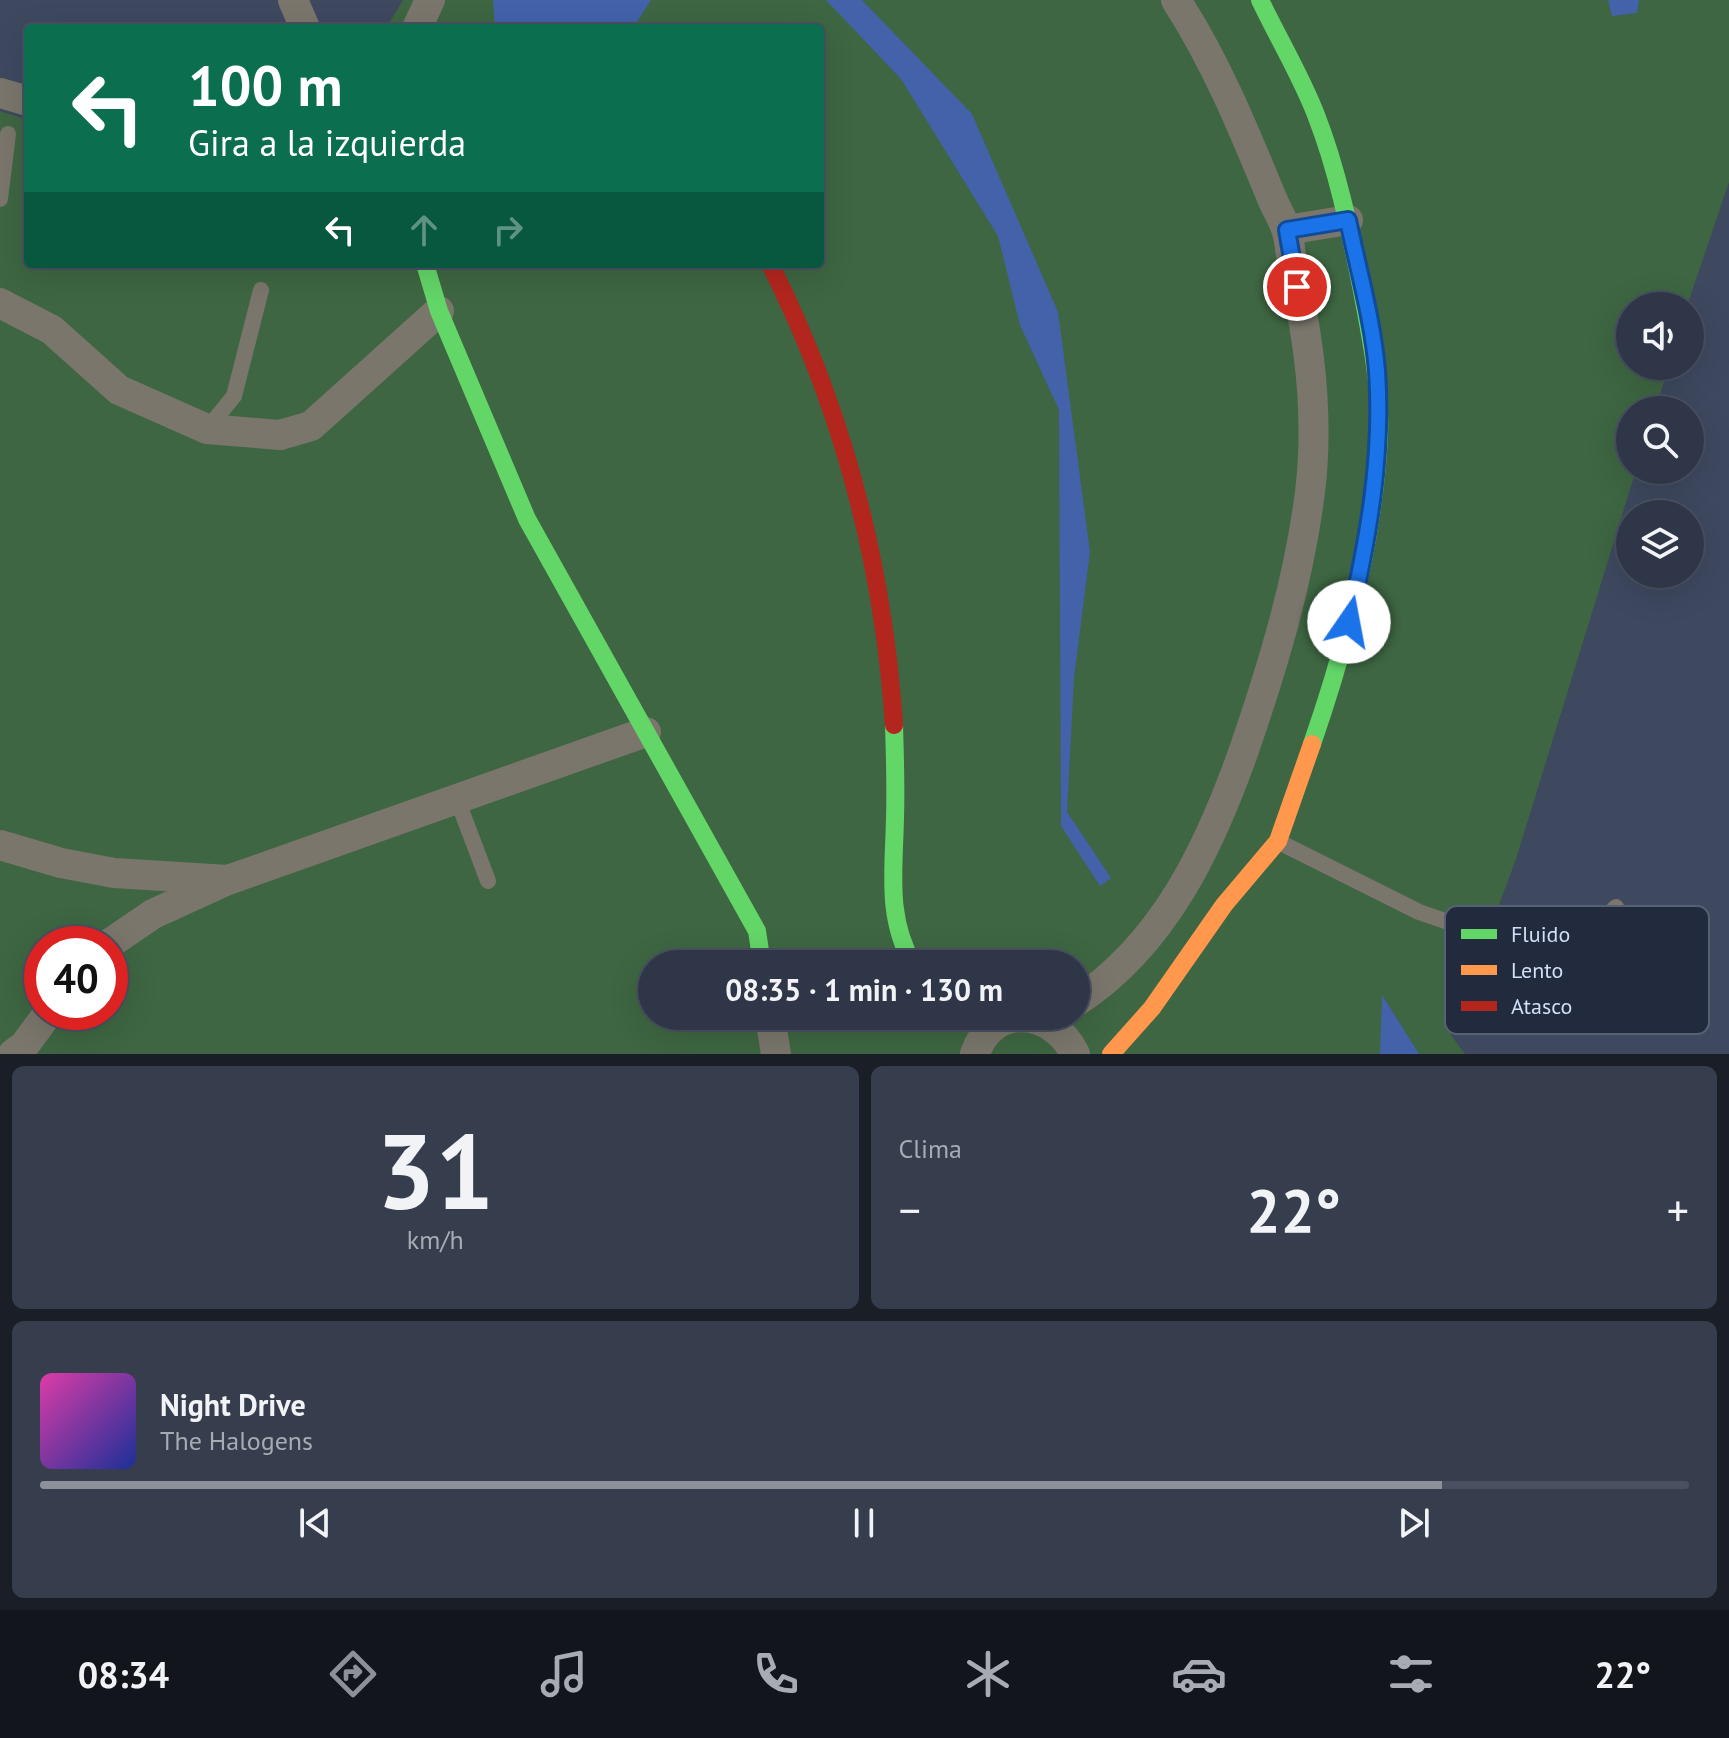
<!DOCTYPE html>
<html lang="es">
<meta charset="utf-8">
<style>
body{margin:0;font-family:"PT Sans",sans-serif;background:#363e4e;color:#f1f3f6;height:100vh;display:flex;flex-direction:column;font-size:30px;white-space:nowrap}
*{box-sizing:border-box;margin:0}
p{font-size:26px;color:#a7abb4}
.icon{flex:none;width:44px;height:44px;fill:none;stroke:currentColor;stroke-width:2;stroke-linecap:round;stroke-linejoin:round}
.map{position:relative;height:1054px;overflow:hidden}
.panel{display:flex;flex-direction:column;gap:12px;padding:12px;background:#191e27;flex:1}
.panel>*{flex:none}
.guide{position:absolute;left:24px;top:24px;width:800px;height:244px;border-radius:8px;box-shadow:0 8px 32px #0002,0 0 0 2px #495060;background:#0b6e4f;color:#fff;overflow:hidden}
.controls{position:absolute;left:1616px;top:292px;display:grid;gap:16px}
.controls a{display:grid;place-items:center;width:88px;height:88px;border-radius:50%;background:#2e3647;box-shadow:0 8px 32px #0002,0 0 0 2px #495060;font-size:40px}
.speed{position:absolute;left:24px;top:926px;display:flex;gap:16px;font-size:40px;font-weight:700;text-align:center}
.speed>*{display:grid;place-content:center;width:104px;height:104px;border-radius:50%;background:#2e3647;box-shadow:0 8px 32px #0002,0 0 0 2px #495060;line-height:1}
.speed .limit{border:12px solid #d22;background:#fff;color:#111}
.pin{position:absolute;display:grid;place-items:center;width:68px;height:68px;color:#fff;margin:-34px;border:4px solid #fff;border-radius:50%;box-shadow:0 2px 8px #0007}
.me{position:absolute;width:88px;margin:-44px;rotate:12deg;stroke-linejoin:round;filter:drop-shadow(0 0 6px #0008)}
.turn{display:flex;align-items:center;gap:28px;height:168px;padding:0 32px;font-size:36px}
.turn .icon{width:104px;height:104px;stroke-width:2.5}
.turn b{display:block;font-size:56px;line-height:68px}
.lanes{display:flex;align-items:center;height:76px;padding:0 32px;background:#0003;justify-content:center;gap:40px;direction:ltr}
.lanes .off{opacity:.35}
.big{font-size:60px;font-weight:800;line-height:1.1}
.panel .card{flex:1;display:flex;flex-direction:column;justify-content:center;gap:12px;min-width:0;padding:0 28px;border-radius:12px;background:#363e4e}
.panel .dial{align-items:center;gap:0}
.dial b{font-size:104px;line-height:1}
.song{display:flex;align-items:center;gap:24px}
.cover{width:96px;height:96px;border-radius:12px;background:linear-gradient(135deg,hsl(320 70% 55%),hsl(230 70% 35%))}
.played{height:8px;border-radius:4px;background:linear-gradient(90deg,#8c9099 85%,#495060 85%)}
.keys{display:flex;justify-content:space-around;direction:ltr}
.heat{display:flex;justify-content:space-between;align-items:center;font-size:44px;direction:ltr}
.panel .tiles{flex:1;display:grid;gap:12px;grid-template-columns:1fr 1fr}
.card:last-child{grid-column:span 2}
.trip{position:absolute;left:638px;top:950px;width:452px;height:80px;border-radius:40px;background:#2e3647;box-shadow:0 8px 32px #0002,0 0 0 2px #495060;font-weight:800;line-height:80px;text-align:center}
.tab-bar{display:flex;height:128px;justify-content:space-around;align-items:center;background:#12161c;color:#a7abb4}
.tab-bar .icon{width:56px;height:56px}
.tab-bar .active{color:#8c9099}
.tab-bar b{font-size:36px;color:#f1f3f6}
.map>svg:first-child{display:block}
</style>
<div class="map">
<svg width="1729" height="1054" viewBox="0 0 1729 1054">
<rect width="100%" height="100%" fill="#3e485f"/>
<!-- green -->
<path fill="#3e6642" fill-rule="evenodd" d="M403,0H1729V182L1687,306H1630V366H1669L1655,410H1630V470H1636L1516,859L1451,1035L1465,1054H0V111L28,120V264H820V28H386ZM42,944H110V1012H42ZM652,964H1076V1016H652Z"/>
<!-- water -->
<path fill="#4362aa" d="M493,0H651L633,28H495Z
M826,0H862L972,114L1058,312L1090,552L1074,678L1067,812L1111,878L1100,886L1061,826L1059,410L1020,325L998,236L901,79Z
M1608,0H1639L1637,13L1612,16Z
M1382,995L1419,1054H1380Z"/>
<g fill="none" stroke-linecap="round" stroke-linejoin="round">
<!-- lane -->
<path stroke="#7a766c" stroke-width="16" d="M0,199L8,134
M207,429L234,396L261,290
M457,799L488,881
M1279,842L1419,912L1480,933L1508,952L1540,966L1559,968L1616,907"/>
<!-- street -->
<path stroke="#7a766c" stroke-width="30" d="M293,0L305,28
M417,28L430,0
M0,93L28,101
M1287,230L1348,220
M0,303L52,330L119,390L207,429L280,435L311,426L439,311
M0,845L61,863L114,873L228,880L646,732
M109,944L153,914L223,882
M1076,1002C1165,944 1210,846 1244,750C1273,666 1299,580 1310,492C1319,419 1310,342 1293,270C1290,257 1291,242 1286,229C1282,217 1275,207 1271,196C1243,128 1216,62 1176,0
M770,1016L776,1054
M13,1054L24,1046L49,1012
M975,1054C992,1002 1053,1008 1075,1054"/>
<!-- fast -->
<path stroke="#63d668" stroke-width="18" d="M1260,0C1278,38 1301,76 1316,115C1338,171 1350,232 1362,291C1371,339 1381,387 1379,436C1374,541 1346,646 1312,744
M425,264L439,311L527,519L757,931L762,964
M894,725C895,756 896,787 895,818C894,870 886,918 913,964"/>
<!-- slow -->
<path stroke="#ff974d" stroke-width="18" d="M1111,1054L1152,1008L1224,905L1278,841L1312,744"/>
<!-- jam -->
<path stroke="#b3261e" stroke-width="18" d="M770,264C843,409 883,563 894,725"/>
</g>
<g fill="none" stroke-linecap="round" stroke-linejoin="round">
<!-- route casing -->
<g stroke="#114b97" stroke-width="20">
<path id="route" d="M1297,287L1287,230L1348,220C1358,269 1373,321 1377,371C1383,457 1368,539 1349,622"/>
</g>
<!-- route -->
<use href="#route" stroke="#1a73e8" stroke-width="14"/>
</g>
<!-- legend -->
<rect x="1445" y="906" width="264" height="128" rx="12" fill="#222b3e" stroke="#576176" stroke-width="2"/>
<rect x="1461" y="929" width="36" height="10" fill="#63d668"/>
<rect x="1461" y="965" width="36" height="10" fill="#ff974d"/>
<rect x="1461" y="1001" width="36" height="10" fill="#b3261e"/>
<g font-size="22" fill="#d2dff8">
<text x="1511" y="942">Fluido</text>
<text x="1511" y="978">Lento</text>
<text x="1511" y="1014">Atasco</text>
</g>
</svg>
<div class="controls">
<a><svg class="icon" aria-label="sound" viewBox="0 0 24 24"><path d="M4 9h4l5-4v14l-5-4H4zM17 9q2 3 0 6"/></svg></a>
<a><svg class="icon" aria-label="search" viewBox="0 0 24 24"><circle cx="10" cy="10" r="6"/><path d="M15 15l6 6"/></svg></a>
<a><svg class="icon" aria-label="layers" viewBox="0 0 24 24"><path d="M12 4l9 5-9 5-9-5zM3 14l9 5 9-5"/></svg></a>
</div>
<div class="speed"><div class="limit">40</div></div>
<div class="pin" style="left:1297px;top:287px;background:#d93025"><svg class="icon" aria-label="arrive" viewBox="0 0 24 24"><path d="M6 21V4h12l-3 4 3 4H6"/></svg></div>
<svg class="me" style="left:1349px;top:622px" viewBox="-20 -20 40 40"><circle r="19" fill="#fff"/><path d="M0-13L10 11 0 6-10 11z" fill="#1a73e8"/></svg>
<div class="trip">08:35 · 1 min · 130 m</div>
<div class="guide">
<div class="turn"><svg class="icon" aria-label="left" viewBox="0 0 24 24"><path d="M17 20v-9H6M10 6l-5 5 5 5"/></svg><div><b>100 m</b>Gira a la izquierda</div></div>
<div class="lanes"><svg class="icon" aria-label="left" viewBox="0 0 24 24"><path d="M17 20v-9H6M10 6l-5 5 5 5"/></svg><svg class="icon off" aria-label="ahead" viewBox="0 0 24 24"><path d="M12 20V5M6 11l6-6 6 6"/></svg><svg class="icon off" aria-label="right" viewBox="0 0 24 24"><path d="M7 20v-9h11M14 6l5 5-5 5"/></svg></div>
</div>
</div>
<section class="panel">
<div class="tiles">
<div class="card dial"><b>31</b><p>km/h</p></div>
<div class="card"><p>Clima</p>
<div class="heat"><a>−</a><b class="big">22°</b><a>+</a></div>
</div>
<div class="card">
<div class="song"><i class="cover"></i><div><b>Night Drive</b><p>The Halogens</p></div></div>
<div class="played"></div>
<div class="keys"><svg class="icon" aria-label="previous" viewBox="0 0 24 24"><path d="M18 5L8 12l10 7zM5 5v14"/></svg><svg class="icon" aria-label="pause" viewBox="0 0 24 24"><path d="M8 5v14M16 5v14"/></svg><svg class="icon" aria-label="next" viewBox="0 0 24 24"><path d="M6 5l10 7-10 7zM19 5v14"/></svg></div>
</div>
</div>
</section>
<nav class="tab-bar">
<b>08:34</b>
<svg class="icon active" aria-label="directions" viewBox="0 0 24 24"><path d="M12 3l9 9-9 9-9-9zM9 14v-3h6M13 9l2 2-2 2"/></svg>
<svg class="icon" aria-label="music" viewBox="0 0 24 24"><path d="M9 18V5l10-2v13"/><circle cx="6" cy="18" r="3"/><circle cx="16" cy="16" r="3"/></svg>
<svg class="icon" aria-label="phone" viewBox="0 0 24 24"><path d="M5 4h4l2 5-3 2q2 4 5 5l2-3 5 2v4C11 20 4 13 5 4z"/></svg>
<svg class="icon" aria-label="climate" viewBox="0 0 24 24"><path d="M12 3v18M4 7l16 10M4 17L20 7"/></svg>
<svg class="icon" aria-label="car" viewBox="0 0 24 24"><path d="M5 17H2v-5l4-1 3-4h7l3 4 3 1v5h-3M9 17h6M6 11h13"/><circle cx="7" cy="17" r="2"/><circle cx="17" cy="17" r="2"/></svg>
<svg class="icon" aria-label="filters" viewBox="0 0 24 24"><path d="M4 7h16M4 17h16"/><circle cx="9" cy="7" r="2"/><circle cx="15" cy="17" r="2"/></svg>
<b>22°</b>
</nav>
